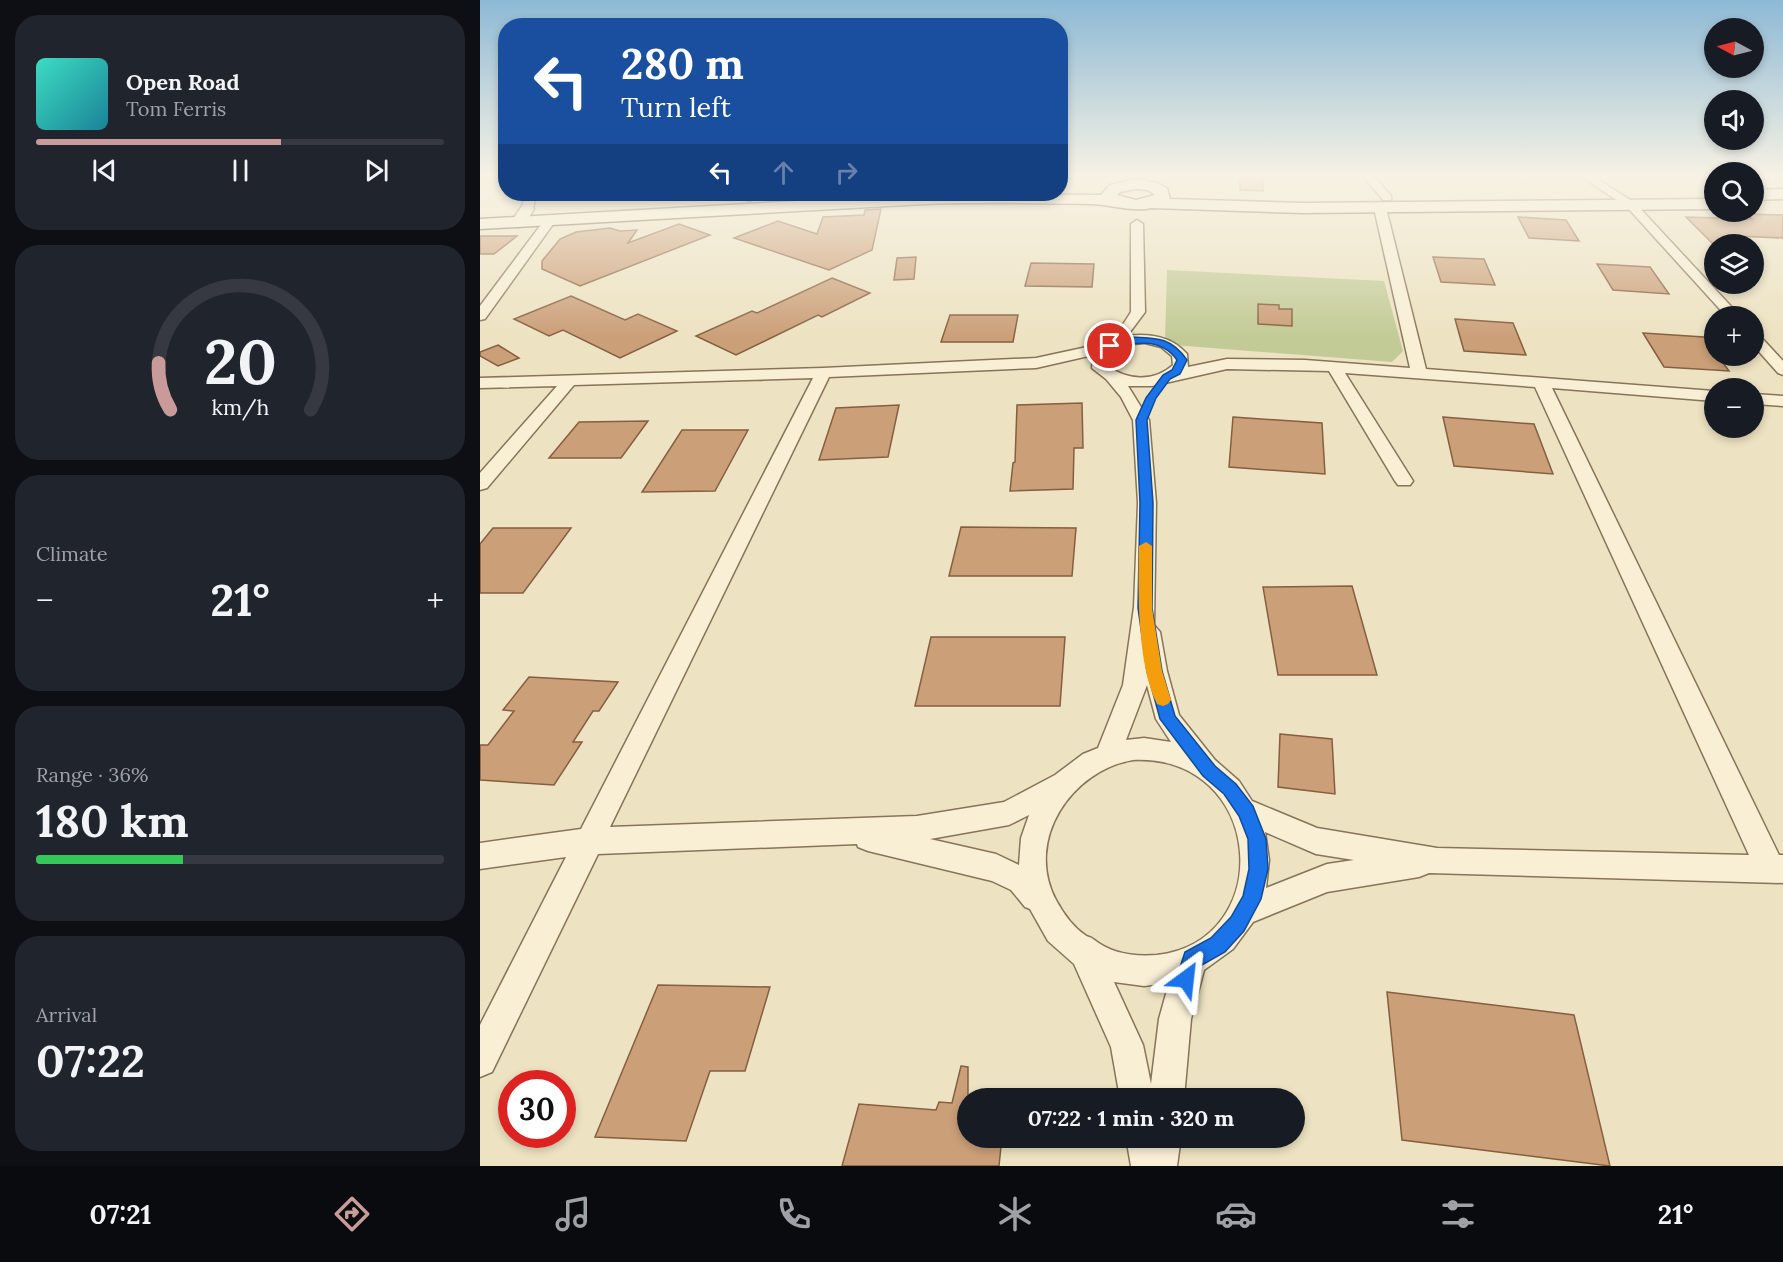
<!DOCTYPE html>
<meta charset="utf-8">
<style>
body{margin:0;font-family:Lora,serif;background:#20242c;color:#f1f3f6;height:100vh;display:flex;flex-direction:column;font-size:22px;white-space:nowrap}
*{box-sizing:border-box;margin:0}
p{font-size:20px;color:#9ea1a6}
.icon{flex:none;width:33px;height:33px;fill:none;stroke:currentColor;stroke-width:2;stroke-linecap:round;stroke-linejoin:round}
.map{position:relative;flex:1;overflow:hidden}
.sheet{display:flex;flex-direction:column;gap:15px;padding:15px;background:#0d0f14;width:480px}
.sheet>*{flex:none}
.hud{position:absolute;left:18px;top:18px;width:570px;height:183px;border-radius:24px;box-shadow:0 3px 9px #0003;background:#1a4fa0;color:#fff;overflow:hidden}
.needle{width:39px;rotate:277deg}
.tools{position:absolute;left:1224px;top:18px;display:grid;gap:12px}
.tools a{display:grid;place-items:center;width:60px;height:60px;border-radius:50%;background:#171b24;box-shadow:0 3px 9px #0003;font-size:30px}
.speed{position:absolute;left:18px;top:1070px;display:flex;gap:12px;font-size:30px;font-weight:700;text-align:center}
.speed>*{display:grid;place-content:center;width:78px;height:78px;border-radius:50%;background:#171b24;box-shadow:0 3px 9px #0003;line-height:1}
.speed .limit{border:9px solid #d22;background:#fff;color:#111}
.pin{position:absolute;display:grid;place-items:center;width:51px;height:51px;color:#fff;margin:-26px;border:3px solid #fff;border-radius:50%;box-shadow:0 2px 6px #0007}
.me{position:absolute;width:66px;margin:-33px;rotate:30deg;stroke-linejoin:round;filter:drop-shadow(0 0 4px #0008)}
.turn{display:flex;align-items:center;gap:21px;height:126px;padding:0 24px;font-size:27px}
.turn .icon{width:78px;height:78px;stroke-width:2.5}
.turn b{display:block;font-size:42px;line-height:51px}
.lanes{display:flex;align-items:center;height:57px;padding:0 24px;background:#0003;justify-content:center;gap:30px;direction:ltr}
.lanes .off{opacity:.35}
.big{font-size:45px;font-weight:800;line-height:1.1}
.sheet .card{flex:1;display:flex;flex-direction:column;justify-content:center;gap:9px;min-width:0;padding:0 21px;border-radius:24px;background:#20242c}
.sheet .dial{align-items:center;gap:0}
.dial svg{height:156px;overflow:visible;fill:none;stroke:#363941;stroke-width:7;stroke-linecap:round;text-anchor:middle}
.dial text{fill:#f1f3f6;stroke:none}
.song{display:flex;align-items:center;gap:18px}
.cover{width:72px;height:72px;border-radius:9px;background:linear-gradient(135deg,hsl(170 70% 55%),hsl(190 70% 35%))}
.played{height:6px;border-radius:3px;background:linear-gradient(90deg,#c89b9a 60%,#363941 60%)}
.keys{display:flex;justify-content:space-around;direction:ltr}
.heat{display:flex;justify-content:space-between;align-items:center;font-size:33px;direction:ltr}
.charge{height:9px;border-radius:4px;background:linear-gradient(90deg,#34c759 36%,#363941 0)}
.trip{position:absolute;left:477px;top:1088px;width:348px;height:60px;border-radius:30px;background:#171b24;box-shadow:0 3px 9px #0003;font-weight:800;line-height:60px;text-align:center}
.menu{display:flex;height:96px;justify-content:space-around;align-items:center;background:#090b0e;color:#9ea1a6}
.menu .icon{width:42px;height:42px}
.menu .on{color:#c89b9a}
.menu b{font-size:27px;color:#f1f3f6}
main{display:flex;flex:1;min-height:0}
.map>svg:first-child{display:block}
</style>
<main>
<section class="sheet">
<div class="card">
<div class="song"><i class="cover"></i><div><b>Open Road</b><p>Tom Ferris</p></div></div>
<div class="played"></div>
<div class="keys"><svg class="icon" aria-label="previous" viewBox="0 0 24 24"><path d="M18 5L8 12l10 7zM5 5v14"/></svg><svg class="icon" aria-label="pause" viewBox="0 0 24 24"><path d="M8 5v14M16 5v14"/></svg><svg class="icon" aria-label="next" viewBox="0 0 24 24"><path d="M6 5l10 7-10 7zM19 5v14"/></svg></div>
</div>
<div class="card dial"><svg viewBox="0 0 100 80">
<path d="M14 69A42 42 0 1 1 86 69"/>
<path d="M14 69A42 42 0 0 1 8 45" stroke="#c89b9a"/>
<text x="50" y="56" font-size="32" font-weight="700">20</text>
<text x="50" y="72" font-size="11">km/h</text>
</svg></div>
<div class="card"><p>Climate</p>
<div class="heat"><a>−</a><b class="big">21°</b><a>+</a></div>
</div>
<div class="card"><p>Range · 36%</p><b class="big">180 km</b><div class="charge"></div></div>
<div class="card"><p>Arrival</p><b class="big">07:22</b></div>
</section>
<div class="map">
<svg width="1303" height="1166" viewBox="0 0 1303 1166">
<rect width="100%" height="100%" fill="#ede3c2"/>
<!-- green -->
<path fill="#c2cb96" d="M687,270L904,281L923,351L912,362L693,345L685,340Z"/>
<!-- building -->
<path fill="#cb9f78" stroke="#855f40" stroke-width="1.5" d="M760,175H783V191L760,190Z
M401,209L392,250L349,270L254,238L298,221L337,234L343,217L384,215L385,210Z
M1266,214L1303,215V238L1255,236L1263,244H1233L1206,217L1272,219Z
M1038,217L1086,220L1099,241L1049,238Z
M199,224L230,235L100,286L62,269V261L80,239L96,232L130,228L140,231L157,230L148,243Z
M0,236H37L14,254H0Z
M436,257L434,279L414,280L417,258Z
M953,257L1004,259L1015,285L961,282Z
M551,263L614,264L612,287L545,286Z
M1117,264L1170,267L1189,294L1133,290Z
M352,278L390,293L342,317L338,315L256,355L216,336L272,311L277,313Z
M91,296L145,320L158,314L197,331L140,358L83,330L69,336L34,319Z
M778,304L799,305V309H812V326L778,324Z
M470,315H538L533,342H461Z
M975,319L1033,323L1046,355L984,351Z
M1163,333L1224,337L1234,351V356H1238L1249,371L1184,367Z
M18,345L39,358L18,366L0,356V352Z
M602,403L603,448H594L593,489L530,491L533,463L535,462L537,405Z
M419,405L408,457L339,460L356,408Z
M753,417L842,423L845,474L749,467Z
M963,417L1054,424L1073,474L974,466Z
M168,421L141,458H69L99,422Z
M202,430H268L235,491L162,492Z
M481,527L596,528L592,576H469Z
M13,528H91L43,593H0V544Z
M872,586L897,675H798L783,587Z
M451,637H585L580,706H435Z
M49,677L138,682L119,711H113L93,742H102L74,785L0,780V745H8L34,711L23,710Z
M800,734L852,739L855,794L798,787Z
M178,985L290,987L265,1071H230L206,1141L115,1137Z
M907,992L1094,1015L1130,1166L922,1140Z
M481,1066L488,1067V1137H522L519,1166H362L379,1104L456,1110L459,1102L472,1103Z"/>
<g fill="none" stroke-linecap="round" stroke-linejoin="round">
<!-- minor casing -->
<g stroke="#877459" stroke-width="3">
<path id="minor" d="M882,175H893L911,196V200H903Z
M1099,175H1111L1155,203L1260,316H1246L1147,207Z
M1221,175H1234V182Z
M46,194H56L53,209L47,212L41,209Z
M264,194H274L276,198L270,201L266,200Z
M900,205L906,208L946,369L1234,391V401L1072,388L1299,855H1303V883L949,873L939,877L847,892L773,922L753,949L724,970L711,1019L704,1098H640L631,1047L594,964L568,941L550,909L545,907L531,890L512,881L388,851L378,847L377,844L118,854L12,1072L0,1077V1025L86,857L0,869V843L101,829L333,378L94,385L7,488L0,490V473L77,386L0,388V378L343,368L556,358L621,344L644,323L651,312V224L657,220L663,224L665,312L647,336C668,333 692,336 707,354L708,367L747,359L825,360L930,368L894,208ZM665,343L681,347L692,356L693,365C674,382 648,381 628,366C625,345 649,344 665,343ZM613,355L612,368L626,379L641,397L653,420L658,503L654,607L643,685L618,748L603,754L575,775L524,802L437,816L130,827L349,377L556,368ZM747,369L849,371L915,481L918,485H930L933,481L865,373L1055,387L1269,855L957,848L837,828L772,801L759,781L735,760L699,715L687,671L680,632L674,625L676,503L669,420L648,386H672ZM667,685L676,719L691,742L664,738L646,740ZM653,760C785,754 798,941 677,955C653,957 630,953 613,939C611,937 607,937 605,935C593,927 583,913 576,900C544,840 592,770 653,760ZM549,815L541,838L539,865L516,854L450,839L529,825ZM785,832L836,854L874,860L847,864L786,888L789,860ZM634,982L664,986L689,983L679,1019L671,1084L663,1045Z
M70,217L76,220L5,319L0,320V306L66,218Z
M1274,334L1279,335L1303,361V375L1298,373L1274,346Z
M1274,394L1303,396V406L1274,404Z
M646,1137H701L697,1166H651Z"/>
</g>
<!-- tertiary casing -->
<g stroke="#877459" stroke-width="3">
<path id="tertiary" d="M47,205L54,209L44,225L39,227L34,225L31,222L42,206Z"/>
</g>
<!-- secondary casing -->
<g stroke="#68553d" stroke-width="3">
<path id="secondary" d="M656,179L677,183L687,188L690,199L823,203L1234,199V209L823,213L672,208C652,212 632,205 612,204C556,203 500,202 444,204L0,229V219L444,194L621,195L630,185ZM656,189L668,190L675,195L656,200L637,195L640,192Z
M1303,189V199L1274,200V190Z"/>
</g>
<!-- minor -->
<use href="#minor" fill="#f8efd5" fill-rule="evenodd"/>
<!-- tertiary -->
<use href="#tertiary" fill="#f8efd5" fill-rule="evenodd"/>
<!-- secondary -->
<use href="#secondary" fill="#f8efd5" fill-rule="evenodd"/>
</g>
<!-- sky -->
<linearGradient id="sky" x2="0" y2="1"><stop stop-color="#8db9d5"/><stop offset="0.52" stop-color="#f7f2e4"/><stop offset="1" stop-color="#f7f2e4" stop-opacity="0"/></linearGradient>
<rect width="1303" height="338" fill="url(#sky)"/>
<!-- route -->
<path fill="#1a73e8" stroke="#114b97" stroke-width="1.5" d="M651,337C676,338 691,337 707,360L700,374L690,379L676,398L667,420L673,503L672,608L682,671L695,716L735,766L756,784L773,806L786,839L788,869L781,899L764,931L745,952L720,966L713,986L706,989L699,986L696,979L705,952L731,938L751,917L763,896L769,869L768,839L759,816L744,794L723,776L680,719L667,671L658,608L660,503L656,420L666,398L683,375L692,370L697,360C681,337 654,342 630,349L626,346Z"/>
<!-- slow -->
<path fill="#f59e0b" d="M666,542L672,546V608L682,671L691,700L688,704L683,706L677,704C657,665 658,590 659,546Z"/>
</svg>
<div class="tools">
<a><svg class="needle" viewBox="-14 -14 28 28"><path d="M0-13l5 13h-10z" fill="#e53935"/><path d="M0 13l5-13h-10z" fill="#9ea1a6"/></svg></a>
<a><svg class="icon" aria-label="sound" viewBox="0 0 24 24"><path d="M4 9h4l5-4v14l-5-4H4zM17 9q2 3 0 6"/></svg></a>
<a><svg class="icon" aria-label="search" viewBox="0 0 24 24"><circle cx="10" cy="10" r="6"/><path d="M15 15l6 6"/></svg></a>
<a><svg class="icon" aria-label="layers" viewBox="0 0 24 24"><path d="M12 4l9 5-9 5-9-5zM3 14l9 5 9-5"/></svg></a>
<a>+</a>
<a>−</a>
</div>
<div class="speed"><div class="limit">30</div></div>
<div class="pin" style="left:630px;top:346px;background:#d93025"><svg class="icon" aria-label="arrive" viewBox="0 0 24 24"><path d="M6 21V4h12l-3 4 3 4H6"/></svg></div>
<svg class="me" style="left:706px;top:979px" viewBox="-20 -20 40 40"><path d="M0-17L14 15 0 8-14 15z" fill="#1a73e8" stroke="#fff" stroke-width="4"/></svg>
<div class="trip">07:22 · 1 min · 320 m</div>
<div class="hud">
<div class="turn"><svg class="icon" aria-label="left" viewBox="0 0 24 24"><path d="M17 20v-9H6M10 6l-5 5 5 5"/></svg><div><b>280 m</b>Turn left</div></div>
<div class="lanes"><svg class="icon" aria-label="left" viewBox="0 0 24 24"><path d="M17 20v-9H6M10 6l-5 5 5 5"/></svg><svg class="icon off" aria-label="ahead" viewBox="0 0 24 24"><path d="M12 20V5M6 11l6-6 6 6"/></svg><svg class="icon off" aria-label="right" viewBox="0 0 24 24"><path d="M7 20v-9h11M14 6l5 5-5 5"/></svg></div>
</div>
</div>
</main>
<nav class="menu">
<b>07:21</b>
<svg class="icon on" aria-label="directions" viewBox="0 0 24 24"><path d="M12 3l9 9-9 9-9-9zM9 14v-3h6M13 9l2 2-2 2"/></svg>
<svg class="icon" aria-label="music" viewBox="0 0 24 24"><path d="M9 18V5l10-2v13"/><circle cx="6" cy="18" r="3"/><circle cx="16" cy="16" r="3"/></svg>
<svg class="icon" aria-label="phone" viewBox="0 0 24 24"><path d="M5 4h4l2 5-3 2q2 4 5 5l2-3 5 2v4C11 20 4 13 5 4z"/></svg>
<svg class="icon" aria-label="climate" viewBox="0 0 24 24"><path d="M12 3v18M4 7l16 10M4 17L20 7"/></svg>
<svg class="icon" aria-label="car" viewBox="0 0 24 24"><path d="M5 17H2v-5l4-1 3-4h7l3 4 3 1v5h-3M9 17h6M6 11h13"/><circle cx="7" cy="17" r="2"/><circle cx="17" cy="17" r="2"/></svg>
<svg class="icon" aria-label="filters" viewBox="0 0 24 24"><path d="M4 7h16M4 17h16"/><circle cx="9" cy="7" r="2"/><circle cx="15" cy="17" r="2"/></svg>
<b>21°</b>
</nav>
